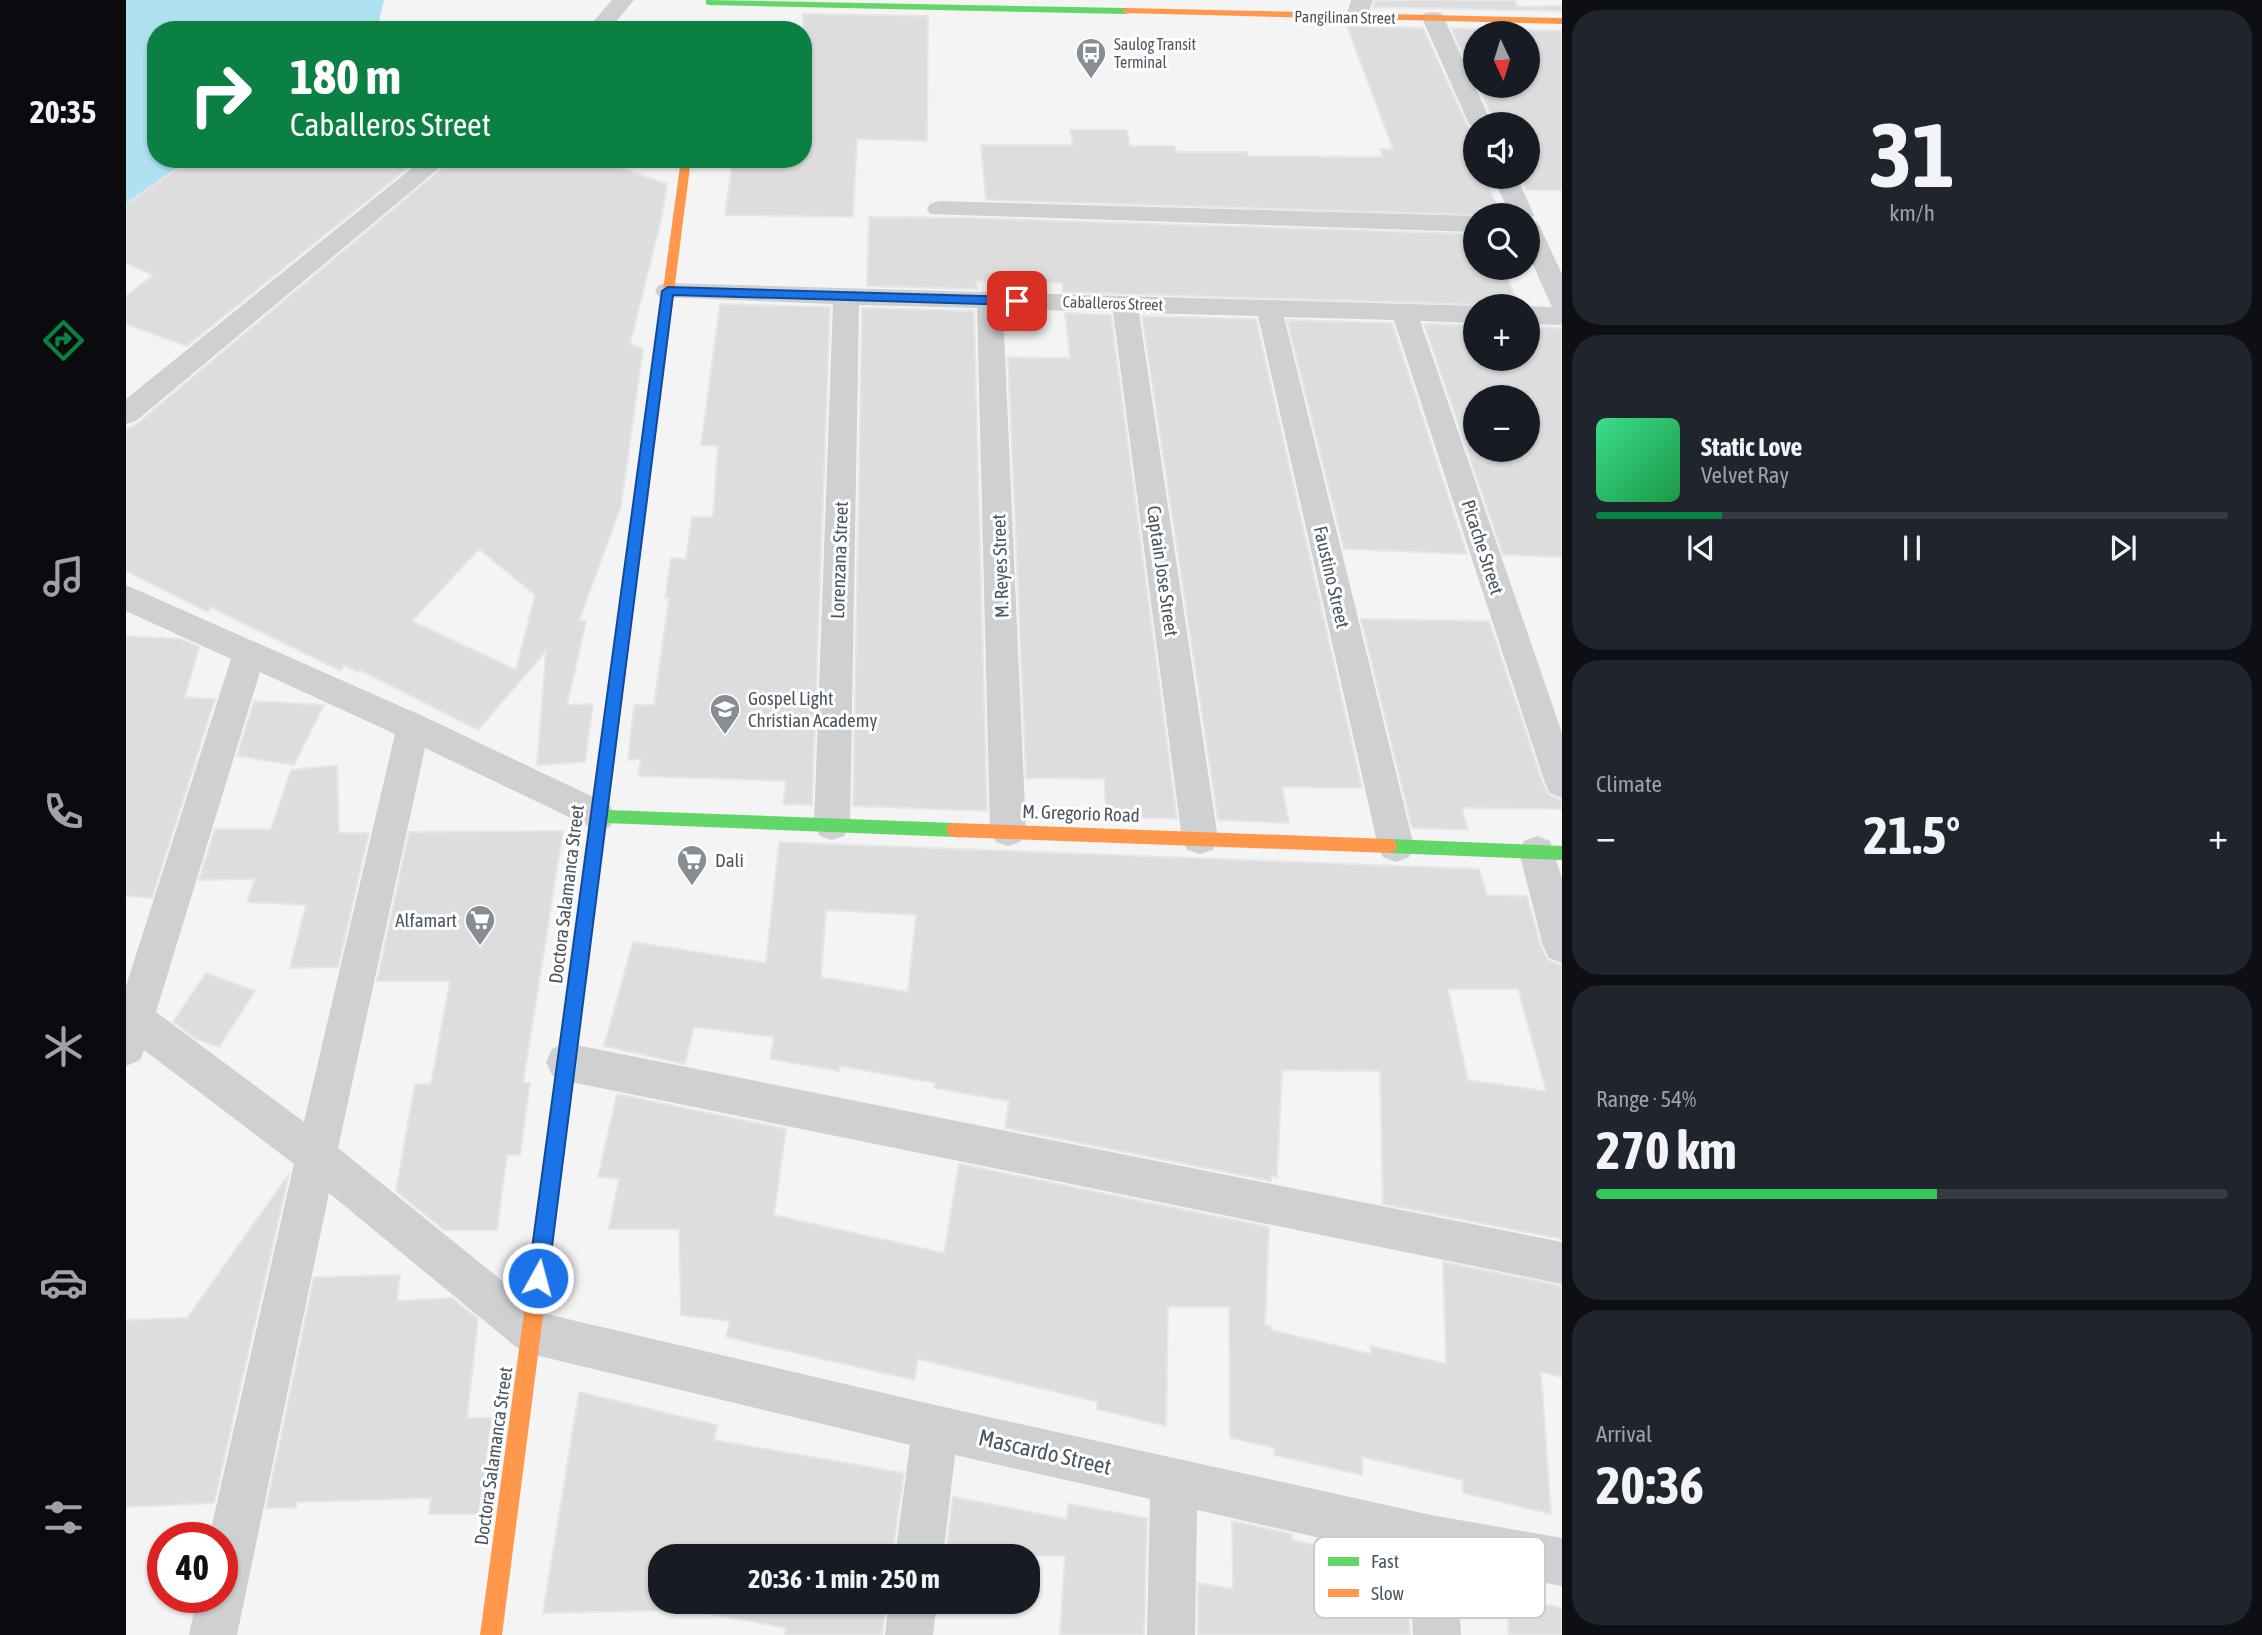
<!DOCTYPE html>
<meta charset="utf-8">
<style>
body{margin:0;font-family:"Asap Condensed",sans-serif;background:#20242c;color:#f1f3f6;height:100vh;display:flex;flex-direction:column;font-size:26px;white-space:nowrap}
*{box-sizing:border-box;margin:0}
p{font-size:23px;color:#9ea1a6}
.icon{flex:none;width:38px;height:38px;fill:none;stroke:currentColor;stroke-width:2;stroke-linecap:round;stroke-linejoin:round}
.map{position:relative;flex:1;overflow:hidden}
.panel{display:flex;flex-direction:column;gap:10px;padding:10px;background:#0d0f14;width:700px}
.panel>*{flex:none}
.top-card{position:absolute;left:21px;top:21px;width:665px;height:147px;border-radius:28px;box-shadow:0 2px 5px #0004;background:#0b8043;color:#fff;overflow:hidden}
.needle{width:46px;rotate:176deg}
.controls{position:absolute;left:1337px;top:21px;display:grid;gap:14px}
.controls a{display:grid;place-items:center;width:77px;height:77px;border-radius:50%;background:#171b24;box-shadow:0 2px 5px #0004;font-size:35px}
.speed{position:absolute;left:21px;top:1522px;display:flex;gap:14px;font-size:35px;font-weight:700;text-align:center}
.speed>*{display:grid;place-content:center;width:91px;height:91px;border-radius:50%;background:#171b24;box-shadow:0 2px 5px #0004;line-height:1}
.speed .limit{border:10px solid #d22;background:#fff;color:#111}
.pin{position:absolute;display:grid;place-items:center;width:60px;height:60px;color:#fff;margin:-30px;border-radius:14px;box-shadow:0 4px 10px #0006}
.me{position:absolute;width:77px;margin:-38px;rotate:7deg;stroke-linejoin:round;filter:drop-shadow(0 0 5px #0008)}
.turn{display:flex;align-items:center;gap:24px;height:147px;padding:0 28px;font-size:32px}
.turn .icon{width:91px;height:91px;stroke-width:2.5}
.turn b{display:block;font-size:49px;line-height:60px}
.big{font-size:52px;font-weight:700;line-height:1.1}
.panel .tile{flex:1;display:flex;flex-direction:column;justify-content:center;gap:10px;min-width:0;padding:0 24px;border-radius:28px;background:#20242c}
.panel .dial{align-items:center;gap:0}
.dial b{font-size:91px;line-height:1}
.song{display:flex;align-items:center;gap:21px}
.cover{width:84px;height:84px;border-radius:10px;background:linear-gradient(135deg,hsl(150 70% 55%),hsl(140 70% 35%))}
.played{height:7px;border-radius:4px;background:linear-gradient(90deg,#0b8043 20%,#363941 20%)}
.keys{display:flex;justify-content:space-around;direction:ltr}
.heat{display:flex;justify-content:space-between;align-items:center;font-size:38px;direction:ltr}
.charge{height:10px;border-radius:5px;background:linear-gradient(90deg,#34c759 54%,#363941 0)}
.trip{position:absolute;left:522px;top:1544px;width:392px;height:70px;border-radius:28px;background:#171b24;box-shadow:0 2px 5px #0004;font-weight:700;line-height:70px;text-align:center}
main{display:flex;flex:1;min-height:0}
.tabs{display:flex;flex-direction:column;width:126px;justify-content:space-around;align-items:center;background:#090b0e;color:#9ea1a6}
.tabs .icon{width:49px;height:49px}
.tabs .on{color:#0b8043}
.tabs b{font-size:32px;color:#f1f3f6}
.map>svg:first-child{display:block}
</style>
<main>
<nav class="tabs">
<b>20:35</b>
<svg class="icon on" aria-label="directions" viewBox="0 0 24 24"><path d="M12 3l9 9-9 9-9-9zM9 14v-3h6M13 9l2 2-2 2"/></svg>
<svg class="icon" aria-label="music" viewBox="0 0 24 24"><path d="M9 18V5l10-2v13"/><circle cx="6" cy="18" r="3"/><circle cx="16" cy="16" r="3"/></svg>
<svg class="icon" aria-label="phone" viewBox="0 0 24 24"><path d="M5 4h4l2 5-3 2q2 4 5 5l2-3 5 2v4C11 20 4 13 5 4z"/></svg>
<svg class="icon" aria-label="climate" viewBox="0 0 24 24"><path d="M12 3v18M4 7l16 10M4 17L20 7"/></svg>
<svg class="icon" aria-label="car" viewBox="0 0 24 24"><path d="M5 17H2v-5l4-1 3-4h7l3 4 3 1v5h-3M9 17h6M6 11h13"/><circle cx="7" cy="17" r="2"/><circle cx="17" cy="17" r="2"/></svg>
<svg class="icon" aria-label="filters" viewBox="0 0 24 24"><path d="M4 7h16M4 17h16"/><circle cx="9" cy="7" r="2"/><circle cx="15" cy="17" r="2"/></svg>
</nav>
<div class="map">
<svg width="1436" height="1635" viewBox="0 0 1436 1635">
<rect width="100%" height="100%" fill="#f4f4f4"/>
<!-- water -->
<path fill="#aee2f0" d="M0,0H258L251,30H30V159H127L0,236Z"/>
<!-- building -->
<path fill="#ddddde" stroke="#e5e6e7" stroke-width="2" fill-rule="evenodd" d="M1249,0H1388L1392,7L1436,6V11L1247,7Z
M677,14L802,16L801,141L731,139L727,217L599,215L607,159H677Z
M1221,26L1297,28L1341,125L1349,133V177H1364L1370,189H1364L1372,209H1353L1356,215H1351L860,200L855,145H947L944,130H1001L1004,146H1049L1050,152H1121L1122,156L1257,157L1254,149H1267Z
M1325,28L1436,31V190H1400L1394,177H1402V124H1369L1352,86H1402V33H1349V81Z
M65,159H293L61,346L0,324V296L27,275L0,263V204Z
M327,159H469L541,184L536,216L504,344L517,349L495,506L453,621H460L441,705L467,704L459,762L411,765L420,651L352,730L234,670L232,672L218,665L215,671L84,607L82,612L0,571V430L12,423ZM353,549L409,595L390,670L286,621Z
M743,217L844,218L1349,234V268H1377L1393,306L937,292L936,283L850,281L851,289L741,286Z
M594,304L704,307L686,805L657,804L660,781L512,776L515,759L502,760L508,705H528L543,598H539L545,558L560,559L566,517H587L592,446L575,445Z
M736,308L848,311L861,811L727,806Z
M939,313L985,315L1051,819L981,816L978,779L900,778L882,357L944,358Z
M1016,316L1130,319L1236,788L1156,787L1163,823L1092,820Z
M1161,320L1266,323L1341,554L1218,549Z
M1298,324L1349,325V359H1402V327L1436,328V557L1377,555ZM1349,397H1402V450H1349Z
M1235,619L1363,621L1417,784L1423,795L1436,800V809L1336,808L1342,830L1286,828Z
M0,636L55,639L73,647L59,697L89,699L26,898L0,896Z
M128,701L198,705L168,765L111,756Z
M211,765L213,833H243L212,967L164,968L180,905L121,902L129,879L73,880L89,829H145L165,770Z
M437,831L397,1083H404L394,1155H381L371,1230H318L270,1191L289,1084H305L324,981H251L283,832Z
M653,842L1353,869L1361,895L1401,896L1415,947L1422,960L1436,965V1239L1257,1204L1254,1071L1156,1070L1151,1177L1145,1176V1181L879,1128L883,1101L808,1088L809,1083L714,1066L713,1071L644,1059L648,1037L568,1027L559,1064L478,1046L507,942L640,963ZM700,910L790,915L782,992L695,977ZM1322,989H1392L1420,1091L1342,1080Z
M80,973L129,991L93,1047L70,1039L47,1022Z
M491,1094L660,1129L648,1215L818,1253L833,1164L1143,1227L1139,1325L1145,1326V1330L1245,1354V1346L1320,1364L1317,1262L1436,1286V1377L1415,1372L1425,1514L1337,1493V1480L1236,1457V1475L1148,1455L1149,1448L1104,1438L1103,1307H1042L1040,1426L971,1409L972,1402L792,1359L788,1380L600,1337L604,1321L555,1315L553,1229H483L493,1179L472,1177Z
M163,1174L88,1503L0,1507V1320L61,1318Z
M274,1275L271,1301L326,1298L352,1319L341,1418H366L353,1514H303L305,1498L171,1502L170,1508H140L188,1277Z
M453,1392L591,1425L588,1440L778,1473L766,1556H534V1601H760L756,1635H659L660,1628L564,1610L417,1613Z
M827,1497L941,1519L942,1504L1021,1518L1018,1635H934L939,1556H820Z
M1106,1521L1166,1534V1540L1280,1565L1284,1635H1072V1583L1107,1589Z
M1380,1596L1436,1608V1635H1383Z"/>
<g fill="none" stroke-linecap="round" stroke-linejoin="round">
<!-- street -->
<path fill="#ced0d2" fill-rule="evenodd" d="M486,0H508L483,30H460Z
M1225,0H1247L1239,22H1223L1220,17Z
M1307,12L1315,13L1318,18L1366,124H1349V130L1343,124L1296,18L1299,13Z
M297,159H324L10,421L0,424V399Z
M1367,177H1391L1408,215L1405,220L1411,222L1414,227L1436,274V325L1402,324V306L1426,307L1402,254V215H1384Z
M813,201L1349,216V232L804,214L801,209L804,204Z
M542,283L1352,306H1349V323L1294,321L1436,733V798L1424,793L1419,783L1268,320L1158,317L1288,846L1283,857L1270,862L1257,857L1252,846L1132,316L1013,313L1092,839L1087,850L1074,854L1061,850L1056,839L987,312L877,309L900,831L894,842L882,846L870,842L864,831L851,308L733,305L724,825L718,836L706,840L694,836L688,825L707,304L533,297L529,291L533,285Z
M0,585L299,717L484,805L489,816L484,827L472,831L299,748L212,1148L416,1313L809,1405L1305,1515L1436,1538V1586L1331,1567L1335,1635H1287L1282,1558L1071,1510L1069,1635H1021L1024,1499L829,1455L817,1556H769L784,1445L405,1354L390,1347L203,1193L111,1635H63L71,1598H96V1538H83L168,1164L18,1050L14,1060L0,1066V986L105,659L0,611ZM134,672L269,734L178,1122L30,1012Z
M1411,836L1424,841L1436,878V963L1423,958L1417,946L1393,852L1398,841Z
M440,1043L1436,1242V1284L440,1081L426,1075L420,1062L426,1049Z
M763,1601H811L807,1635H759Z"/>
<!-- fast -->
<path fill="#63d668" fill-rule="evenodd" d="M580,0L1000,8L1005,11L1000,14L583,5L580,4Z
M481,748L486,749L489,754L482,810L828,823L834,825L836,830L834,835L828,837L480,823L440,1137L437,1143L431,1146L425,1143L422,1137L473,754L476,749Z
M1263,839L1436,846V860L1263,853L1257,851L1255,846L1257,841Z"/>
<!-- slow -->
<path fill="#ff974d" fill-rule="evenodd" d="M1000,8L1436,18V24L997,13V9Z
M555,159H565L489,754L486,759H476L473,754Z
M828,823L1263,839L1269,841L1271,846L1269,851L1263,853L828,837L822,835L820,830L822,825Z
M431,1128L437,1131L440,1137L376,1635H354L422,1137L425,1131Z"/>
</g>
<!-- route -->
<path fill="#1a73e8" stroke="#114b97" stroke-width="2" d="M542,287L891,297L897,301L891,305L547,295L422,1278L419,1285L412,1288L405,1285L402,1278L536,291Z"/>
<!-- icons -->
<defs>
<g id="bus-pin" transform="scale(1.575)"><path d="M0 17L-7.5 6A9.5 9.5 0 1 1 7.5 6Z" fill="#868d94" stroke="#fff"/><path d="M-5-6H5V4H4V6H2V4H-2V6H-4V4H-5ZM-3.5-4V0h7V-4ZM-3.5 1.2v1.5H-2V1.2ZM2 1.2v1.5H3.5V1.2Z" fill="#fff"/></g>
<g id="school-pin" transform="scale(1.575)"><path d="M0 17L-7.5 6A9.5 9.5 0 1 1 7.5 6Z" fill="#868d94" stroke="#fff"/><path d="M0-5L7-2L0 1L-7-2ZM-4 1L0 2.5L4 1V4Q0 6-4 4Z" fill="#fff"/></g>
<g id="supermarket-pin" transform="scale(1.575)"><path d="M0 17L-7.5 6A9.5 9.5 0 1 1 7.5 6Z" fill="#868d94" stroke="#fff"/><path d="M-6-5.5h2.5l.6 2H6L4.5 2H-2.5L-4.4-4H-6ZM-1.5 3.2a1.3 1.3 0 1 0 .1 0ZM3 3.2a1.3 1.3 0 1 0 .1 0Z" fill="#fff"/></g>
</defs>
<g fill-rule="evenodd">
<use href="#bus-pin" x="965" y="53"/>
<use href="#school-pin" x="599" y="709"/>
<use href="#supermarket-pin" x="566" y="860"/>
<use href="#supermarket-pin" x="354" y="920"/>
</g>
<g text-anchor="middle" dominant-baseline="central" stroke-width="6" stroke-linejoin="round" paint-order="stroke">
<!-- far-street labels -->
<g font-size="16" fill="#4a5661" stroke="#fff">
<text transform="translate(1219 17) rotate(1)">Pangilinan Street</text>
<text transform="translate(987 303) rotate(2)">Caballeros Street</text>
</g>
<!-- far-poi labels -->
<g font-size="16" fill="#4a5661" stroke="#fff" text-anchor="start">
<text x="988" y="44">Saulog Transit<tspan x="988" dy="18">Terminal</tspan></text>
</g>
<!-- street labels -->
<g font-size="19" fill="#4a5661" stroke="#fff">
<text transform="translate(1357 547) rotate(72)">Picache Street</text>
<text transform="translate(713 560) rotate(-88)">Lorenzana Street</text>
<text transform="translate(874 566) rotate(-92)">M. Reyes Street</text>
<text transform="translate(1037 571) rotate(82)">Captain Jose Street</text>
<text transform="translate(1206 577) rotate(77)">Faustino Street</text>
<text transform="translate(955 813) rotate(2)">M. Gregorio Road</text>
<text transform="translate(440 894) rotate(-83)">Doctora Salamanca Street</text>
<text transform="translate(367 1456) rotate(-82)">Doctora Salamanca Street</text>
</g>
<!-- poi labels -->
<g font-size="19" fill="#4a5661" stroke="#fff" text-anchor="start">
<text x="622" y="698">Gospel Light<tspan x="622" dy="22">Christian Academy</tspan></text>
<text x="589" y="860">Dali</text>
<text x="331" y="920" text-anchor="end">Alfamart</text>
</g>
<!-- near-street labels -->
<g font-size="23" fill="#4a5661" stroke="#fff">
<text transform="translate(919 1452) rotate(13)">Mascardo Street</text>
</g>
</g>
<!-- legend -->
<rect x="1188" y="1537" width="231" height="81" rx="10" fill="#fff" stroke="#c9ccd0" stroke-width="2"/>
<rect x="1202" y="1557" width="31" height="9" fill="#63d668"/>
<rect x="1202" y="1589" width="31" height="8" fill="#ff974d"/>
<g font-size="19" fill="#4a5661">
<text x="1245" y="1568">Fast</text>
<text x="1245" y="1600">Slow</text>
</g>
</svg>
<div class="controls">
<a><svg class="needle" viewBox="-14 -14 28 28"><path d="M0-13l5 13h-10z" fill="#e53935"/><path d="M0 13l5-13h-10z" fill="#9ea1a6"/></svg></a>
<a><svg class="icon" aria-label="sound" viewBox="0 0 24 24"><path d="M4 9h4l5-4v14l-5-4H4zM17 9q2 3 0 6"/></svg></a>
<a><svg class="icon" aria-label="search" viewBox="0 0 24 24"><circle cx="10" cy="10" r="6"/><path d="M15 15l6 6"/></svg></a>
<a>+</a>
<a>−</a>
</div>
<div class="speed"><div class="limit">40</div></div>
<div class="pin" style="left:891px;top:301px;background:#d93025"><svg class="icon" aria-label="arrive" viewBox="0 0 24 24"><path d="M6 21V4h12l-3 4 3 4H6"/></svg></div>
<svg class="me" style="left:412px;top:1278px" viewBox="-20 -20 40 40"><circle r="17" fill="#1a73e8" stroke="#fff" stroke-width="3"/><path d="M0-11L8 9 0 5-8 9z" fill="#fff"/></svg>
<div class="trip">20:36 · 1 min · 250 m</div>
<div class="top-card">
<div class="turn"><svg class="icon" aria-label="right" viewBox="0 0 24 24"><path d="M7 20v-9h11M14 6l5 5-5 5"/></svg><div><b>180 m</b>Caballeros Street</div></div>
</div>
</div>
<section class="panel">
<div class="tile dial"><b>31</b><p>km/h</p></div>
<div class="tile">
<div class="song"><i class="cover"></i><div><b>Static Love</b><p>Velvet Ray</p></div></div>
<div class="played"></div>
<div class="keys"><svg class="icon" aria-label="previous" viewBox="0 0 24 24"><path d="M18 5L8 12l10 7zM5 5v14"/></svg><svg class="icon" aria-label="pause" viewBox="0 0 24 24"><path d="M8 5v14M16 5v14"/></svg><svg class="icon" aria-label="next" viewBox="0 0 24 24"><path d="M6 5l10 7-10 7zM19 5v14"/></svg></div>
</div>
<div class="tile"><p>Climate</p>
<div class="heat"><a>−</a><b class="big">21.5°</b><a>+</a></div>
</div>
<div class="tile"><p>Range · 54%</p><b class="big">270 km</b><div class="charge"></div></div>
<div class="tile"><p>Arrival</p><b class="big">20:36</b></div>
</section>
</main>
